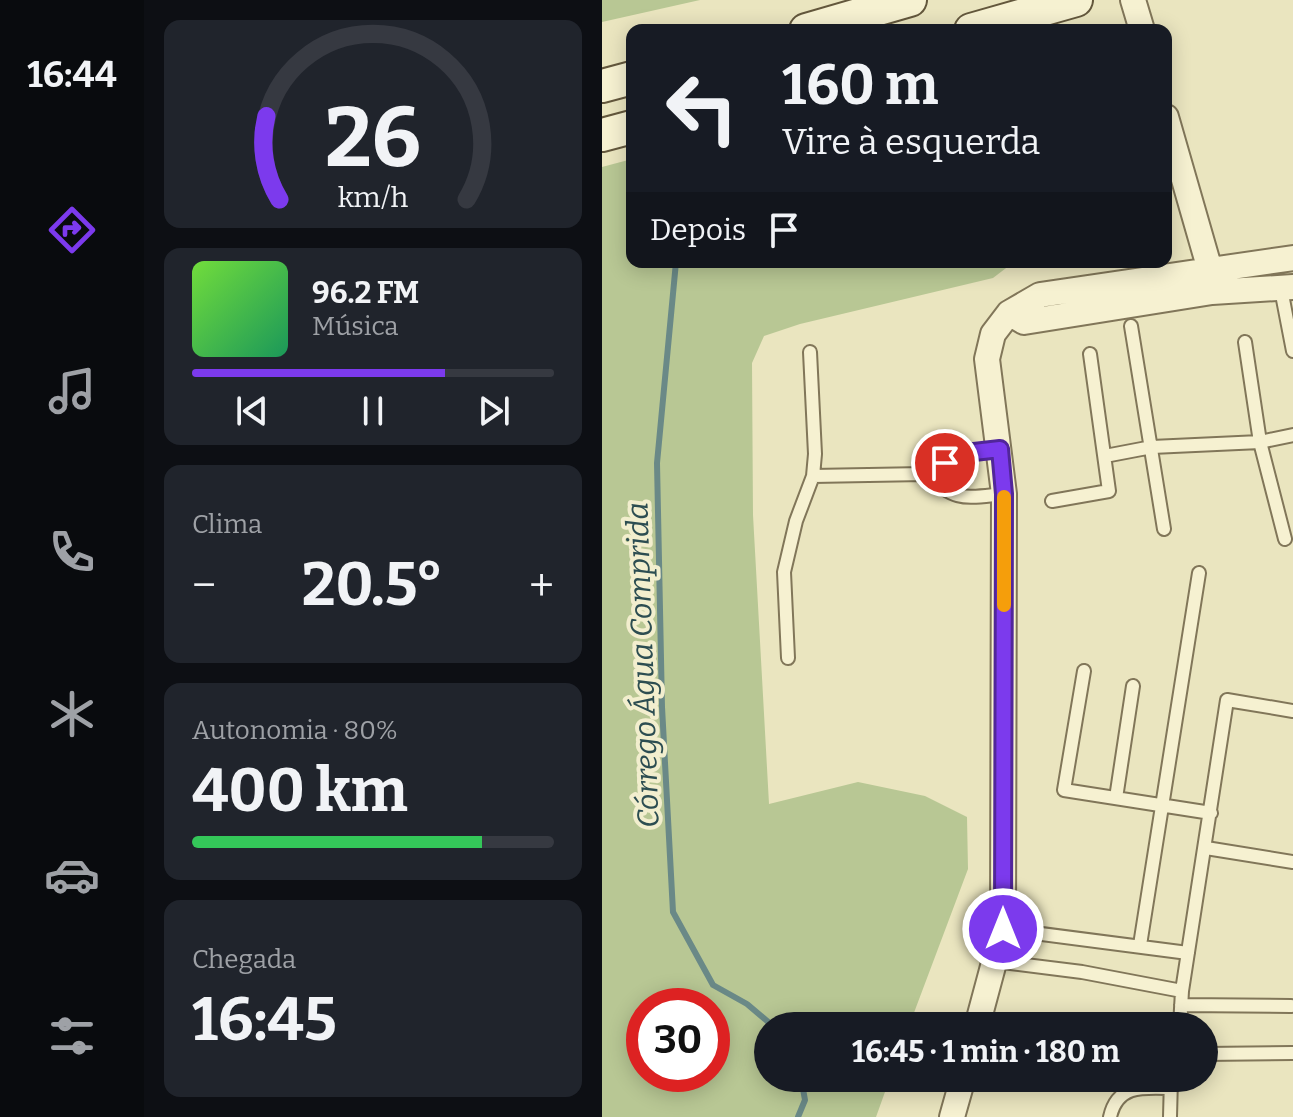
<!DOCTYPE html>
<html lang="pt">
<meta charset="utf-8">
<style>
body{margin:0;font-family:Bitter,serif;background:#20242c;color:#f1f3f6;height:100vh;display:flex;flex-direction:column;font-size:30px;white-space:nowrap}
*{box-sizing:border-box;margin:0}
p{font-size:26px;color:#9ea1a6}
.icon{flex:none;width:44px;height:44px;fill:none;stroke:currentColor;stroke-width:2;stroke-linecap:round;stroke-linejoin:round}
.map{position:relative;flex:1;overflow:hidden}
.panel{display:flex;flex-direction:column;gap:20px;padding:20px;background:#0d0f14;width:458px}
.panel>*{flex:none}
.banner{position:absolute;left:24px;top:24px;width:546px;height:244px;border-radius:16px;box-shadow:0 4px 20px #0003;background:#171b24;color:#f1f3f6;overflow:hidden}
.speed{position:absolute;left:24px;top:988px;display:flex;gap:16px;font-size:40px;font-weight:700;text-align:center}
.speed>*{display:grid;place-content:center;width:104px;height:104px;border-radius:50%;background:#171b24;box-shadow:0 4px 20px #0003;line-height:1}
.speed .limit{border:12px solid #d22;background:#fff;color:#111}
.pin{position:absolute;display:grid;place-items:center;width:68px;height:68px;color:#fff;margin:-34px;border:4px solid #fff;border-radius:50%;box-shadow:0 2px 8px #0007}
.me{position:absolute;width:88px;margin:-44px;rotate:0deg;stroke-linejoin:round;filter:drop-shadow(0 0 6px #0008)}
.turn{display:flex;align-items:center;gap:28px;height:168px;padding:0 24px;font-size:36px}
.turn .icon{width:104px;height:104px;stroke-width:2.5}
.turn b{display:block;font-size:56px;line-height:68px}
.then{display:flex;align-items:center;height:76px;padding:0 24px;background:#0003;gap:16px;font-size:30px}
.big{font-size:60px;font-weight:700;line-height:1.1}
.panel .card{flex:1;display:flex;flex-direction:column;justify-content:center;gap:12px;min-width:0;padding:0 28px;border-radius:16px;background:#20242c}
.panel .dial{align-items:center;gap:0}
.dial svg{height:208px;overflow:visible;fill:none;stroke:#363941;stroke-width:7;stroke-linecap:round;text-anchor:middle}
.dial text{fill:#f1f3f6;stroke:none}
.song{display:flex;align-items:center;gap:24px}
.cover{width:96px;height:96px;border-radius:12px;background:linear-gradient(135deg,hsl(100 70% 55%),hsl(150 70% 35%))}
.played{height:8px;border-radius:4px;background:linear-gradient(90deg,#7c3aed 70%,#363941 70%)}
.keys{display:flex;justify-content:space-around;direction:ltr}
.heat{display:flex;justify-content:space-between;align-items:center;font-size:44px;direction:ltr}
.charge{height:12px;border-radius:6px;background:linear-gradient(90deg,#34c759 80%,#363941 0)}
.trip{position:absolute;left:152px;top:1012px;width:464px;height:80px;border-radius:40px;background:#171b24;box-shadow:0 4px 20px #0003;font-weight:700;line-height:80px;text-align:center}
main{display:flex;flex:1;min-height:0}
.menu{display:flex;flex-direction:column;width:144px;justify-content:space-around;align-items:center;background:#090b0e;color:#9ea1a6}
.menu .icon{width:56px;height:56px}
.menu .current{color:#7c3aed}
.menu b{font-size:36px;color:#f1f3f6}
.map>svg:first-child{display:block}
</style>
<main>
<nav class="menu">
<b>16:44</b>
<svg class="icon current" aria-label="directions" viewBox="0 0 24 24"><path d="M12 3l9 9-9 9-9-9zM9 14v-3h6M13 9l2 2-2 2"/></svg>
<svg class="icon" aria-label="music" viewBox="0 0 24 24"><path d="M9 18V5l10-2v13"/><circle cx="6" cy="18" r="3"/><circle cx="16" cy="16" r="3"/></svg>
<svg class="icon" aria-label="phone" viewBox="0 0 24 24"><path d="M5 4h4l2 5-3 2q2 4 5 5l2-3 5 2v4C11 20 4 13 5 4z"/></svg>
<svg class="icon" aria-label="climate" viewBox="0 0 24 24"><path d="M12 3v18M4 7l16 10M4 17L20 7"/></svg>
<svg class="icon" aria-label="car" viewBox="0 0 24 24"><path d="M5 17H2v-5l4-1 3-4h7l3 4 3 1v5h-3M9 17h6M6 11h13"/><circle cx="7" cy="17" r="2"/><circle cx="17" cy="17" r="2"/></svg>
<svg class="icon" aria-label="filters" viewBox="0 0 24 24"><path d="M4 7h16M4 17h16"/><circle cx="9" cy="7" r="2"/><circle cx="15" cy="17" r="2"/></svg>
</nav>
<section class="panel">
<div class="card dial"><svg viewBox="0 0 100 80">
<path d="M14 69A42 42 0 1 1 86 69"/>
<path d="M14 69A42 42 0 0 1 9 37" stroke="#7c3aed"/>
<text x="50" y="56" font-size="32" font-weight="700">26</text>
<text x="50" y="72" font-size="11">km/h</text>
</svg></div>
<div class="card">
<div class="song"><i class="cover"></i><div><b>96.2 FM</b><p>Música</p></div></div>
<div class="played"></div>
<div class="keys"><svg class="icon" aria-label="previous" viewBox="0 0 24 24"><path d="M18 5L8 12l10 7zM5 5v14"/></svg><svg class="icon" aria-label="pause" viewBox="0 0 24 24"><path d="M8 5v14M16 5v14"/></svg><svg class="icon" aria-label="next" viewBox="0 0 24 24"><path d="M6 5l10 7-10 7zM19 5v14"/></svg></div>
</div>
<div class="card"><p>Clima</p>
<div class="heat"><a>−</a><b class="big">20.5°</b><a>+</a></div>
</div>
<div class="card"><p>Autonomia · 80%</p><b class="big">400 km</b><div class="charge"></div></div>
<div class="card"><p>Chegada</p><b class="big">16:45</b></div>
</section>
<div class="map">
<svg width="691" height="1117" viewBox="0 0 691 1117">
<rect width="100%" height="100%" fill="#eae5bf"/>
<!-- green -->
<path fill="#b8c794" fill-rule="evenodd" d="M0,0H98L0,22Z
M30,159V262H412L391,278L198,324L162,336L150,363L151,515L167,804L256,782L323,796L365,817L366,869L307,1026H166V1078H288L274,1117H0V167ZM42,1006H110V1074H42Z"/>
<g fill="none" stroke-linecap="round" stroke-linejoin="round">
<!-- stream -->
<path stroke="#6a8987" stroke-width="6" d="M74,262L55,463L60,707L71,912L111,985L145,1004L171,1026
M196,1117L203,1100L199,1078"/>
<!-- service casing -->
<g stroke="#817659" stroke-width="16">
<path id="service" d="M679,289L691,351
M529,326L562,529
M643,342L658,442L683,539
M503,456L550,447L658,442L691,435
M322,474C356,502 360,498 402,494
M211,476L322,474L372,452L398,449
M450,501L507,491L488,354
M186,658L182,572L194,521L211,476L213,454L208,352
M482,671L462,790L609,813
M514,798L531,686
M604,848L691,862
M401,929L586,953
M538,945L597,573
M392,961L480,972L580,991
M579,1005L689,1006
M578,1026L580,991L625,700L691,711
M602,1054L691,1053
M508,1117C515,1085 540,1087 567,1088
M568,1117L569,1078"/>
</g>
<!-- minor casing -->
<g stroke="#817659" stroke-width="28">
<path id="minor" d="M531,0L540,30
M564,117L608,270L609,286
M407,313L422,322L610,292L691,287
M375,1026L401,929L402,494L385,359L391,334L407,313L438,295L691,258
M350,1117L361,1078"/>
</g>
<!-- secondary casing -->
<g stroke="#63573c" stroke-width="36">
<path id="secondary" d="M204,30L308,0
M369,30L474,0
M0,86L30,78
M0,135L30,127"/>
</g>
<!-- service -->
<use href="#service" stroke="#f6f1d1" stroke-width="12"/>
<!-- minor -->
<use href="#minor" stroke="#f6f1d1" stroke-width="24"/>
<!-- secondary -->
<use href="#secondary" stroke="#f6f1d1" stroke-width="32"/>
</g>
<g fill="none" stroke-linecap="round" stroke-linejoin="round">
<!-- route casing -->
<g stroke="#51269a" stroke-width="20">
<path id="route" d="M343,463L372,452L398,449L402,494L401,929"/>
</g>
<!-- route -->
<use href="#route" stroke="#7c3aed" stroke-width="14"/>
<!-- slow -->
<path stroke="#f59e0b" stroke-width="14" d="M402,605V497"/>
</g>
<g text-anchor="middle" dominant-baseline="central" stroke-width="8" stroke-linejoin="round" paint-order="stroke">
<!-- water labels -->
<g font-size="30" font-style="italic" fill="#2c4d51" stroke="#f2eece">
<text transform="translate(41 665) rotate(-92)">Córrego Água Comprida</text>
</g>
</g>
</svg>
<div class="speed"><div class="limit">30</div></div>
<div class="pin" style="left:343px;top:463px;background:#d93025"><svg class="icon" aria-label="arrive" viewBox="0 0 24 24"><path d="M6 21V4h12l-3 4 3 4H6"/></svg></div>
<svg class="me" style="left:401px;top:929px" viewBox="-20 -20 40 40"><circle r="17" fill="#7c3aed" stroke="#fff" stroke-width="3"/><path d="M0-11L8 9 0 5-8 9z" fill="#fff"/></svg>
<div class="trip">16:45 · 1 min · 180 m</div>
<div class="banner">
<div class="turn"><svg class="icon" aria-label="left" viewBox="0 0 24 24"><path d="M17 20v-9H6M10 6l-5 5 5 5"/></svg><div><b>160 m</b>Vire à esquerda</div></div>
<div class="then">Depois<svg class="icon" aria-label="arrive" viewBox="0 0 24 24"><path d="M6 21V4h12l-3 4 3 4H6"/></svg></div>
</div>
</div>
</main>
